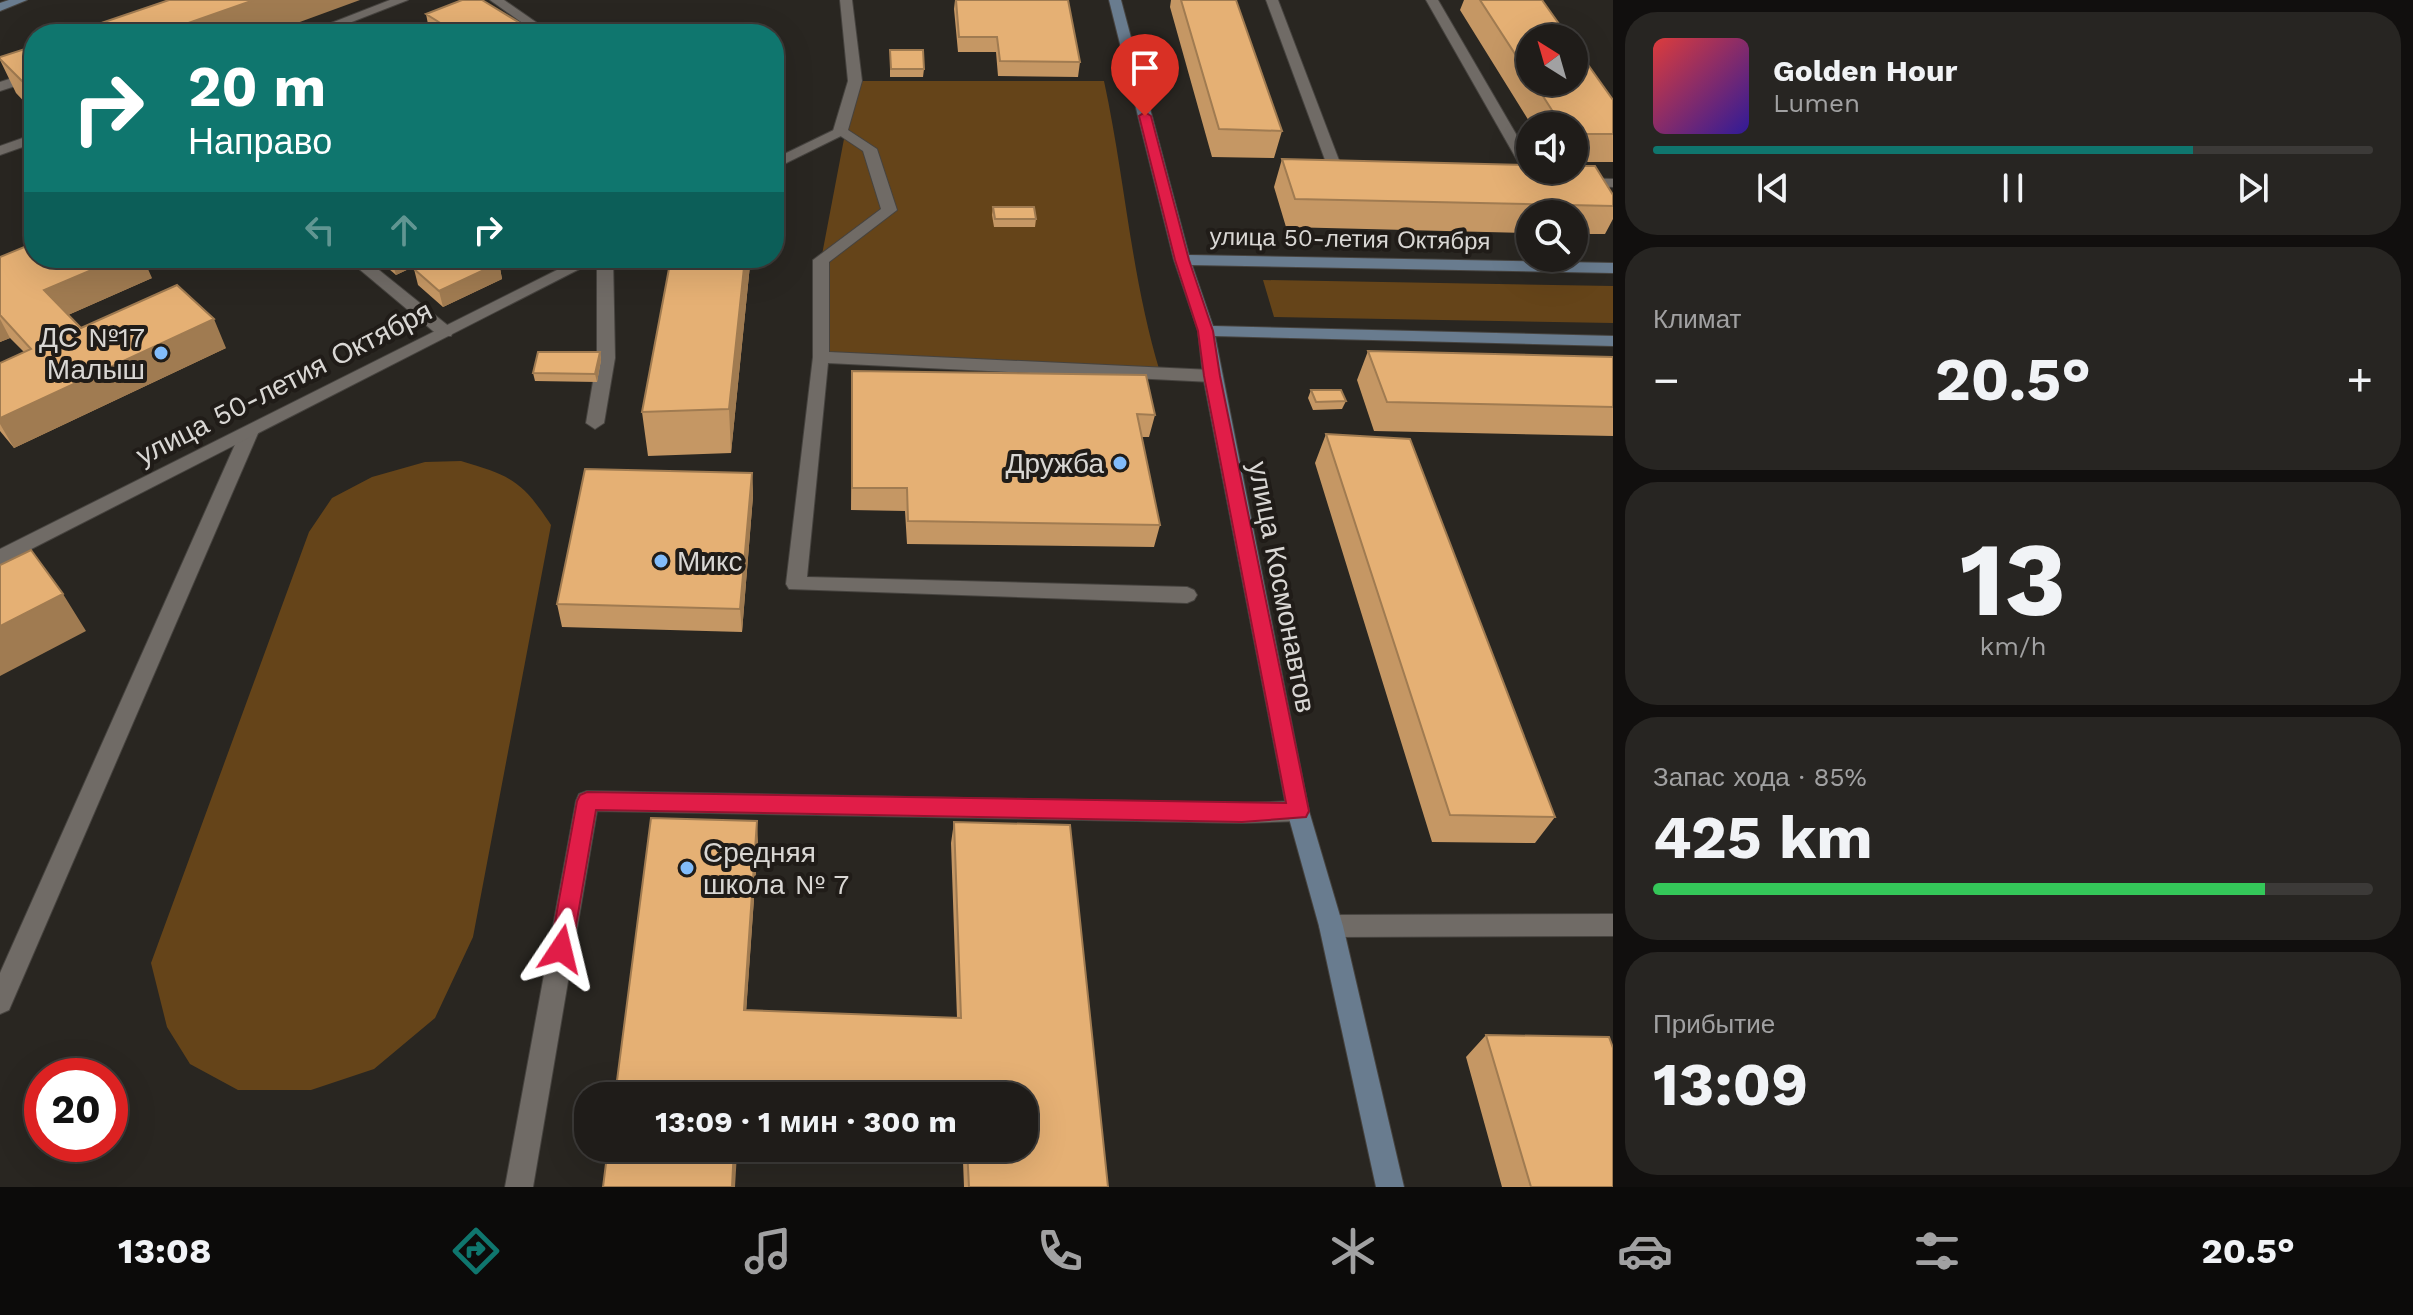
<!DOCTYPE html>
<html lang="ru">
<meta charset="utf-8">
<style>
body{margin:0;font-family:"Work Sans",sans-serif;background:#272522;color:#f1f3f6;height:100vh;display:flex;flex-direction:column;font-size:30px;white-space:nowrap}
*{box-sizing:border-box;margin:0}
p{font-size:26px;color:#a1a1a2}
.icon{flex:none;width:44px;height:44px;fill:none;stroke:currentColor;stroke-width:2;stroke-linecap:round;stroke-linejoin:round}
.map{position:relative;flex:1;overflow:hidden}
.details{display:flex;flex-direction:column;gap:12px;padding:12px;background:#110f0e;width:800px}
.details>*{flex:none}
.top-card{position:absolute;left:24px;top:24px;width:760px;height:244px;border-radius:32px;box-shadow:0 8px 32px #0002,0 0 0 2px #3c3a38;background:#0f766e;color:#fff;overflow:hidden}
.needle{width:52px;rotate:323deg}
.fabs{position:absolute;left:1516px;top:24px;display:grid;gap:16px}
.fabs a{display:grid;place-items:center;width:72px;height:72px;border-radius:50%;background:#1f1c19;box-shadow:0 8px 32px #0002,0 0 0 2px #3c3a38;font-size:40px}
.speed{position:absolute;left:24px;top:1058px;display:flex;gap:16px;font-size:40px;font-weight:700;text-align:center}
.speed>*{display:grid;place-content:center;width:104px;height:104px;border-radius:50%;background:#1f1c19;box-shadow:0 8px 32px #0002,0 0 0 2px #3c3a38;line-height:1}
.speed .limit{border:12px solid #d22;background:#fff;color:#111}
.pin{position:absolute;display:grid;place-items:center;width:68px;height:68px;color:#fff;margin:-82px -34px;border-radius:50% 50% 50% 0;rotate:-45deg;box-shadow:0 0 8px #0007}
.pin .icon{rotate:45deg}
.me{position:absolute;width:88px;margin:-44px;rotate:10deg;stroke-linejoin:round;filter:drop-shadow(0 0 6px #0008)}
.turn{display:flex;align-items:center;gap:28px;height:168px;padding:0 32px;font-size:36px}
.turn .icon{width:104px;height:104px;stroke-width:2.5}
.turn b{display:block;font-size:56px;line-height:68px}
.lanes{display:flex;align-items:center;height:76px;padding:0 32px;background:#0003;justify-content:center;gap:40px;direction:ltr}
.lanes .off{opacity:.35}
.big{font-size:60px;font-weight:700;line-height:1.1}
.details .widget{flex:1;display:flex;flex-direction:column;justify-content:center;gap:12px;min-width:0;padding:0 28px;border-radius:32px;background:#272522}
.details .dial{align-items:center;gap:0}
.dial b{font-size:104px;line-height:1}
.song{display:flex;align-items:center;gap:24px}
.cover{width:96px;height:96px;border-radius:12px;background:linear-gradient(135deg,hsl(0 70% 55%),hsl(250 70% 35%))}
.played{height:8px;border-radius:4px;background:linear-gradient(90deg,#0f766e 75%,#3c3a38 75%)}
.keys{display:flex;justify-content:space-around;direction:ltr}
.heat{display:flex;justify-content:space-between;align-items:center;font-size:44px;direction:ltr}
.charge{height:12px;border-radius:6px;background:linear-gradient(90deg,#34c759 85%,#3c3a38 0)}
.trip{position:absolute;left:574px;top:1082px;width:464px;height:80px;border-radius:32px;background:#1f1c19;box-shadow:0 8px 32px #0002,0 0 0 2px #3c3a38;font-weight:700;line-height:80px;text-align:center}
.tabs{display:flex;height:128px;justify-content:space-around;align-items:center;background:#0c0b0a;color:#a1a1a2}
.tabs .icon{width:56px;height:56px}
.tabs .active{color:#0f766e}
.tabs b{font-size:36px;color:#f1f3f6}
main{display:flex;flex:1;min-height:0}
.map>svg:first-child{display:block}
</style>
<main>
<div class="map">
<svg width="1613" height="1187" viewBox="0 0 1613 1187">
<rect width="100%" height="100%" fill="#292621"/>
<!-- green -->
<path fill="#654419" d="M855,81H1104C1125,178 1131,277 1160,372L821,357V260Z
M1263,280L1613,286V323L1274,317Z
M461,461C512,476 522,481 551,525L473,937L435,1018L374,1069L311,1090H238L190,1064L167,1027L151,963L309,532L332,498L372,477L425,462Z"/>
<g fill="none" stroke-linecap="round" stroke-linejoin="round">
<!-- lane casing -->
<g stroke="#46433f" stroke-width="2">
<path id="lane" d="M390,0H408L321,34H303Z
M490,0H504L553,34H538Z
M840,0H852L862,81L848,130L877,149L897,210L829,262V352L1212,370L1221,376L1212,382L828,363L807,577L1187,587L1194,590L1197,595L1194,600L1187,603L789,589L786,584L813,357V260L881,209L863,151L833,131L848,81Z
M1266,0H1278L1345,176L1343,179L1338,180L1331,176Z
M1426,0H1438L1530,158V170H1537L1543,181L1541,184L1536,185L1529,181Z
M34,71V80L0,91V82Z
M34,134V143L0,155V146Z
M1579,178L1613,179V187L1574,185L1572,182Z
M346,258H364L451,328L453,332L451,336H439Z
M597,258H613L615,358L604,423L595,429L586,423L597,358Z
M250,425L259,431L9,1010L0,1014V973L241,431Z
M587,791L1242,803L1298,801L1306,804L1309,811L1306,818L1298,821L1242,823L597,811L533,1187H505L576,801L579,794Z
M1613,914V936L1331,937L1322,934L1319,926L1322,918L1331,915Z"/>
</g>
<!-- street casing -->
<g stroke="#46433f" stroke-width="2">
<path id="street" d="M840,127L847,131L845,134L774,169V159Z
M581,258H601L0,565V549Z"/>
</g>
<!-- secondary casing -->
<g stroke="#46433f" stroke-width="2">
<path id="secondary" d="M9,0H27L0,11V3Z
M1109,0H1121L1189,255L1613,263V273L1192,265L1213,326L1613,336V346L1215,336L1309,811L1343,926L1404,1187H1376L1319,926L1287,811L1203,376L1198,331L1174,260Z"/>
</g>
<!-- lane -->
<use href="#lane" fill="#706b66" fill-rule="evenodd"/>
<!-- street -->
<use href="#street" fill="#706b66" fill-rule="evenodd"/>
<!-- secondary -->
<use href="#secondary" fill="#697c8f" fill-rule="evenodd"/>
</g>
<!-- wall -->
<path fill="#c59764" d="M955,0H1068L1080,62L1078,77L998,76L996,52H958L954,9Z
M1171,0H1236L1282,131L1274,158L1212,157L1170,7Z
M1464,0H1542L1530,38V82H1574L1613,100V162H1574V126H1532L1460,10Z
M426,14L538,34H430Z
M34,46V112L16,93L0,60V57Z
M890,50L924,69L923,77H890Z
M1282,159L1613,195V219L1605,234H1574V214H1530V233L1286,227L1274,187Z
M993,207L1036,219L1035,227H994L992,215Z
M0,257L152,278L68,315L81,328L226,348L14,448L0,431V363L24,352L10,338L0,342Z
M376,258H432L396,275Z
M499,263L502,279L443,307L418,285L414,269Z
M750,265L731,453L648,456L642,412Z
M1368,351L1613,357V436L1374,431L1357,380Z
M600,352L601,360L597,382L535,381L533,373Z
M852,371L1155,415L1149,437H1142L1160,525L1154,547L907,544L905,511L851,510Z
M1311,390L1346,401L1342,409L1313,410L1308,398Z
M1326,434L1555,817L1535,843L1432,842L1315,463Z
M752,473L753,496L742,632L562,627L557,604Z
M954,822L1108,1187H964L963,1161L608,1148H1024L615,1096L758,841L746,1011L957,1018L951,843Z
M1486,1035L1613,1187H1502L1466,1057Z"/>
<!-- shaded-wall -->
<path fill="#a07b51" d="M254,0H360L267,34H157Z
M34,77V107L22,81Z
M120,258H143L152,278L59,319L44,290Z
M391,258H432L396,275Z
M745,258H750V265L731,453L729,409Z
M499,263L502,279L443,307L439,291Z
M0,319L10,338L0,342Z
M214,319L226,348L14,448L0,424V418Z
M600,352L601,360L597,382L595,374Z
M752,473L753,496L742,632L740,609Z
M63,594L86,631L0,676V626Z
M757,821L758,841L745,1029L744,1010Z
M734,1148H736L737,1153L735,1187H732Z"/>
<!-- building -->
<path fill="#e5b074" stroke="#a07b51" stroke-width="2" d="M169,0H254L157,34H69Z
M462,0H482L538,34H458L426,14Z
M956,0H1068L1080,62L1000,61L997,37H959Z
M1181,0H1236L1282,131L1219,129Z
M1480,0H1542L1569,38H1530V77Z
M1574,45L1613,100V134H1574V126H1562L1534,82H1574Z
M34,46V77L22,81L0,59V57Z
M890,50H923L924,69H891Z
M1282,159L1530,165V170H1574V166H1595L1613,195V206L1295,199Z
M993,207H1034L1036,219H995Z
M34,243V258H120L44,290L81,328L177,285L214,319L0,418V363L31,349L0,315V257Z
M438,258H492L499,263L439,291L414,269Z
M671,258H745L729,409L642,412Z
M1368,351L1613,357V407L1387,402Z
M538,352H600L595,374L533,373Z
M852,371L1146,375L1155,415L1137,414L1160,525L908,521L907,488H852Z
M1311,390H1341L1346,401L1316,402Z
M1326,434L1410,439L1555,817L1450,815Z
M585,469L752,473L740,609L557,604Z
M31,550L63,594L0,626V565Z
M651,818L757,821L744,1010L961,1018L954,822L1070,825L1108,1187H969L967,1148H1024V1096H615Z
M1486,1035L1609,1037L1613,1048V1187H1531Z
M608,1148H734L732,1187H603Z"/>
<!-- route -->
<path fill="#e11d48" stroke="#92132f" stroke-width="2" d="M1145,112L1151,116L1189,260L1213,331L1220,376L1309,811L1306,817L1242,822L596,810L572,949L569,957L561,960L553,957L550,949L577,801L580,795L587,792L1286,803L1204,376L1198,331L1175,260L1139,116Z"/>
<!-- markers -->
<g fill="#82bcfa" stroke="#201c18" stroke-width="3">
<circle cx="161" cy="353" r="8"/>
<circle cx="1120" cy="463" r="8"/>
<circle cx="661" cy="561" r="8"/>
<circle cx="687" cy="868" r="8"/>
</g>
<g text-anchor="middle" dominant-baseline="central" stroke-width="8" stroke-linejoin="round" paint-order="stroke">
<!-- far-street labels -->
<g font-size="24" fill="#d9d7d4" stroke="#201c18">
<text transform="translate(1350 239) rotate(1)">улица 50-летия Октября</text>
</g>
<!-- poi labels -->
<g font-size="28" fill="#d9d7d4" stroke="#201c18" text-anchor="end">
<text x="145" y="337">ДС №17<tspan x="145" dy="32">Малыш</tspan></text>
<text x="1104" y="463">Дружба</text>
<text x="677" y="561" text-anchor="start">Микс</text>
<text x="703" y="852" text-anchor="start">Средняя<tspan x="703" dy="32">школа № 7</tspan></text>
</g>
<!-- street labels -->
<g font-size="28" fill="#d9d7d4" stroke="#201c18">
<text transform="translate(284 383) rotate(-27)">улица 50-летия Октября</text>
<text transform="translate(1282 587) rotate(79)">улица Космонавтов</text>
</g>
</g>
</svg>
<div class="fabs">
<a><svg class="needle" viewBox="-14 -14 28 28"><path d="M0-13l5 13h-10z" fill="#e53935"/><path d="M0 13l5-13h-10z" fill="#a1a1a2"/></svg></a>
<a><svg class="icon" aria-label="sound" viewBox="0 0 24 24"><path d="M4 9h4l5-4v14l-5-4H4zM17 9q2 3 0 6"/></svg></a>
<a><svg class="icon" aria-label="search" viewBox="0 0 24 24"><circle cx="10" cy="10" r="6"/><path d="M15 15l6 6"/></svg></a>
</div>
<div class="speed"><div class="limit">20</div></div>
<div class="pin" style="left:1145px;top:116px;background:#d93025"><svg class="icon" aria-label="arrive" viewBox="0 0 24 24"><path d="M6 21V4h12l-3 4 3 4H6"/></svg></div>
<svg class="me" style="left:561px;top:949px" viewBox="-20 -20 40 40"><path d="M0-17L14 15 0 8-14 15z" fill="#e11d48" stroke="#fff" stroke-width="4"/></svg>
<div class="trip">13:09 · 1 мин · 300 m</div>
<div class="top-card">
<div class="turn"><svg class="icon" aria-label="right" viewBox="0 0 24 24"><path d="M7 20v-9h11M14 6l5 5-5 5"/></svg><div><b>20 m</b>Направо</div></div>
<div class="lanes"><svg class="icon off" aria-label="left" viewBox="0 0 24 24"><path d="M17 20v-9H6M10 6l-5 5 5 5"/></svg><svg class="icon off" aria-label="ahead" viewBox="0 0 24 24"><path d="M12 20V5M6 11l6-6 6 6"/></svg><svg class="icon" aria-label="right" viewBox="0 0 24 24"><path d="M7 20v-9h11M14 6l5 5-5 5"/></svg></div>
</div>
</div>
<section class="details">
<div class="widget">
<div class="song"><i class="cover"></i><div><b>Golden Hour</b><p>Lumen</p></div></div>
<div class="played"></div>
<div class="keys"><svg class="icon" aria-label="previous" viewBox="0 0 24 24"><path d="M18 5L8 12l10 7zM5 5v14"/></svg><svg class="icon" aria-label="pause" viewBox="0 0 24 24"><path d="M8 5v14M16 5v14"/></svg><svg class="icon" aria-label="next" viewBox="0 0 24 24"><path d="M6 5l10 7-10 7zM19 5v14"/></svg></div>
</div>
<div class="widget"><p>Климат</p>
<div class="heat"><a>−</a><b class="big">20.5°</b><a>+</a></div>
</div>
<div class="widget dial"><b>13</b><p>km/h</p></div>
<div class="widget"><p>Запас хода · 85%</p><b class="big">425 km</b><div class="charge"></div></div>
<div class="widget"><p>Прибытие</p><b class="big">13:09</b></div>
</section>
</main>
<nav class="tabs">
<b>13:08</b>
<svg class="icon active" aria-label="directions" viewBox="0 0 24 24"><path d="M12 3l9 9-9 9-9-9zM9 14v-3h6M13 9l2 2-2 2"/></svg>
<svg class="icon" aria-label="music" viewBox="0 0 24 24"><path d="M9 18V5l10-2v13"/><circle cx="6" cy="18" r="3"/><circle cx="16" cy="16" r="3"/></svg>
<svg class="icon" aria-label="phone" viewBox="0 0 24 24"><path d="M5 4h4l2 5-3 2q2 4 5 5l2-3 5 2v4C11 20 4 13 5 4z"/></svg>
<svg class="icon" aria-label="climate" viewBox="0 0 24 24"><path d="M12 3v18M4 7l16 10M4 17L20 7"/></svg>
<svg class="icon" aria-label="car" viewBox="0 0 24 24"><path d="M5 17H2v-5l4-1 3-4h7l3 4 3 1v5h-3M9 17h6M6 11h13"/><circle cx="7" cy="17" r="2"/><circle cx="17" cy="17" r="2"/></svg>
<svg class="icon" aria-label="filters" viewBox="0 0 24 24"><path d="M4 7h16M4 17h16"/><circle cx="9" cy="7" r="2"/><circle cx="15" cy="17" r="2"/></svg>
<b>20.5°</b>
</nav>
